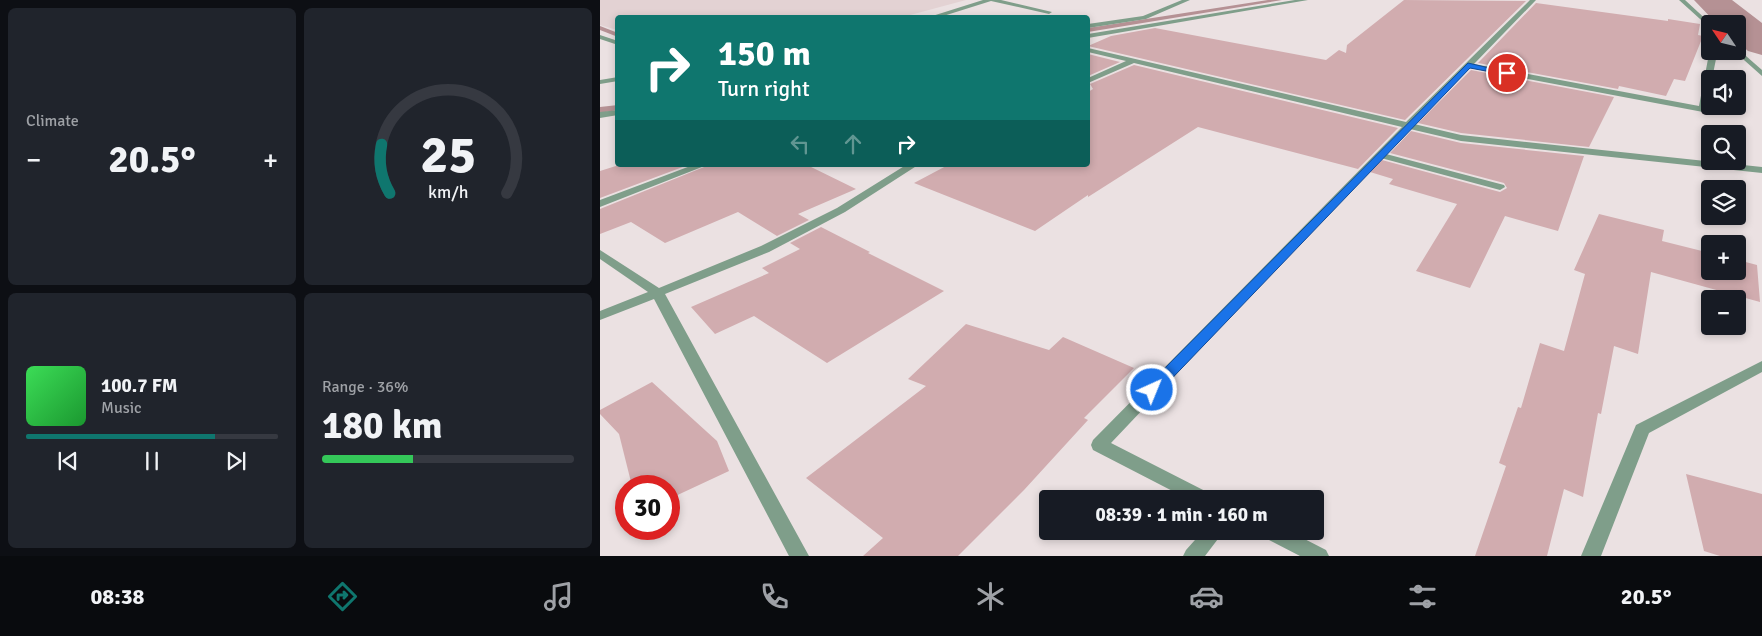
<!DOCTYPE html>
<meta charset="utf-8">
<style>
body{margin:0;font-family:Signika,sans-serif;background:#20242c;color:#f1f3f6;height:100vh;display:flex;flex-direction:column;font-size:19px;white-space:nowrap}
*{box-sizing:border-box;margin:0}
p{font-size:16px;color:#9ea1a6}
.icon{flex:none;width:28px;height:28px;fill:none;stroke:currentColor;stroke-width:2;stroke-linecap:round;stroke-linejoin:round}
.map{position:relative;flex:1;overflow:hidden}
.sheet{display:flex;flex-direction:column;gap:8px;padding:8px;background:#0d0f14;width:600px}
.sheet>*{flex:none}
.banner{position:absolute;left:15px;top:15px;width:475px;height:152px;border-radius:5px;box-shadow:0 2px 8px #0003;background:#0f766e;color:#fff;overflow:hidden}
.needle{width:32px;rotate:305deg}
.controls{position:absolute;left:1101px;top:15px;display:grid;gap:10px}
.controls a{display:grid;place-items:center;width:45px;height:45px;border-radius:5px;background:#171b24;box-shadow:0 2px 8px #0003;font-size:25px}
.speed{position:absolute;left:15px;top:475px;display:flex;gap:10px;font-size:25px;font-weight:700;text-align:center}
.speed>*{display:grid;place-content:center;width:65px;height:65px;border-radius:50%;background:#171b24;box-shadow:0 2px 8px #0003;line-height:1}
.speed .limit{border:8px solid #d22;background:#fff;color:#111}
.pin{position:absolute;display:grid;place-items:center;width:42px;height:42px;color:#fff;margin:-21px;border:2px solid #fff;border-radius:50%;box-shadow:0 1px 5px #0007}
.me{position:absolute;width:55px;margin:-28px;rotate:44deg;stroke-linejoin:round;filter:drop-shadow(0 0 4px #0008)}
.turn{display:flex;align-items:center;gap:18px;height:105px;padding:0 20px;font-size:22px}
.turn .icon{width:65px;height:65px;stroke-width:2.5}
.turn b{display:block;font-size:35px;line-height:42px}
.lanes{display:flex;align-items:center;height:48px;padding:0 20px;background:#0003;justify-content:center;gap:25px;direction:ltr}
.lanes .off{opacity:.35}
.big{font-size:38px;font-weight:800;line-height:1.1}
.sheet .widget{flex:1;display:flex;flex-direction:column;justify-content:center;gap:8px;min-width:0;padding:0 18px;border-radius:8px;background:#20242c}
.sheet .dial{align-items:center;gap:0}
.dial svg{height:130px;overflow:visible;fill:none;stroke:#363941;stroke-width:7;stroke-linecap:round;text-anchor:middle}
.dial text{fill:#f1f3f6;stroke:none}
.song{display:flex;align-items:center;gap:15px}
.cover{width:60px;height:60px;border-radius:8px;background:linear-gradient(135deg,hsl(130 70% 55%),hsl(130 70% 35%))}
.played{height:5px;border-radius:2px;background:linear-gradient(90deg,#0f766e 75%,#363941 75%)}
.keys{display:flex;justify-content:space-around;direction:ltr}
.heat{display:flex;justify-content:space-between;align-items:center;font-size:28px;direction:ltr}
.charge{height:8px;border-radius:4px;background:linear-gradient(90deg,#34c759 36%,#363941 0)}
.sheet .tiles{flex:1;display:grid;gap:8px;grid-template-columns:repeat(2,1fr)}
.trip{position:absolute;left:439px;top:490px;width:285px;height:50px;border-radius:5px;background:#171b24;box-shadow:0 2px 8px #0003;font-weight:800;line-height:50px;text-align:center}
.tab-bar{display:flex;height:80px;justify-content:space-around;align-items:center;background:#090b0e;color:#9ea1a6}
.tab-bar .icon{width:35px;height:35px}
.tab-bar .selected{color:#0f766e}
.tab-bar b{font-size:22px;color:#f1f3f6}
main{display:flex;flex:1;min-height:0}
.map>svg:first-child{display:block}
</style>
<main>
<section class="sheet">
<div class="tiles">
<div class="widget"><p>Climate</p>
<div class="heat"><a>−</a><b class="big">20.5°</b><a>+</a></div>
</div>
<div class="widget dial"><svg viewBox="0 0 100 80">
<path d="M14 69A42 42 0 1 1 86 69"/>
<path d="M14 69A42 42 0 0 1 9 39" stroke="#0f766e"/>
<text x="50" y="56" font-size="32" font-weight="700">25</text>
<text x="50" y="72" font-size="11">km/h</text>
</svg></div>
<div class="widget">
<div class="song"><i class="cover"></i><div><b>100.7 FM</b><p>Music</p></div></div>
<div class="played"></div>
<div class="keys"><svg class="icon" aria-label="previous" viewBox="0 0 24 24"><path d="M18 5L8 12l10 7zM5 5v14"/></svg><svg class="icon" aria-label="pause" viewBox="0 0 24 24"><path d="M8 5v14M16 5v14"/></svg><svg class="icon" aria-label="next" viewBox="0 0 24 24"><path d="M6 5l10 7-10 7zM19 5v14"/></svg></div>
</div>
<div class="widget"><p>Range · 36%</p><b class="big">180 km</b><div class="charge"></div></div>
</div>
</section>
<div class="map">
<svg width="1162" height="556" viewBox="0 0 1162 556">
<rect width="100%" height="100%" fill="#ebe1e2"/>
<!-- built -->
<path fill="#e3d2d3" d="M0,0H366L299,18H18L17,30L0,25Z"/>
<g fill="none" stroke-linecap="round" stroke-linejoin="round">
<!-- stream -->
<path fill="#b59194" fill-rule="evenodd" d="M668,0H682L488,32V28Z
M0,26L18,33V37L0,30Z
M18,105V110L0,113V107Z"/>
<!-- river -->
<path fill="#b59194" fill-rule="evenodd" d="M1094,0H1132L1162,23V55L1148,51L1138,42V24H1117Z"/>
</g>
<!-- building -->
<path fill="#d1acaf" d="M804,0L926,1L805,120L488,46L511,36L555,28L726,60L739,50L746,53L747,45Z
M936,3L1068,21V19L1100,24L1098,35L1103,36L1085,81L1074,79L1066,96L1019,86L1018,89L878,63Z
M488,54L520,62L488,76Z
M534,65L798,128L758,169L598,127L488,197V195L435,231L314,183L348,165H488V92L493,89L490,84Z
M871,70L1014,97L989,147L861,133L818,123Z
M811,131L861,143L984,156L958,231L905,216L870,288L816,271L857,204L789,184L793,179L770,172L782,160L900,192L907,188L904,183L790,153Z
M19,165H88L0,198V171Z
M109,165H207L256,189L198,214L209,220L177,236L138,212L65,243L31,222L0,234V209Z
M999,214L1064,230L1062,241L1110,253V271H1138V260L1157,265L1160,302L1051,272L1038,354L1014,346L1001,414L998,413L983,497L964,489L947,556H875L906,466L899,463L918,407L921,408L940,343L964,351L985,274L974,270Z
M221,227L270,252L268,253L344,291L227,363L154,316L115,334L91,307L169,273L162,268L200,249L190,243Z
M366,324L449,350L463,337L534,368L484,418L488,420L424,490L358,556H263L283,538L206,478L326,386L308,379Z
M52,382L117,441L129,471L69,499V486H32L19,434L0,414V410Z
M1086,474L1162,494V556H1120L1104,551Z"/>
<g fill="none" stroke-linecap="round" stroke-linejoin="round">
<!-- minor -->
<path fill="#7f9e8a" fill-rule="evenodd" d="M383,0H401L452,12L449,14L391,1L337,18H326Z
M582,0H590L546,19L488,28V24L543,16Z
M695,0H708L488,38V34Z
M930,0H936L874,64L1099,106L1108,59L1112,57L1116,59L1112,79H1110L1107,109L1103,112L870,68L814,124L861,135L1162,167V173L861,141L810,129L786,154L904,185L905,187L900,190L781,158L511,443L611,494L614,499H588L493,450L491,445L493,440L802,127L534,63L488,83V78L526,61L488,52V48L806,122Z
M1079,0H1085L1111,24L1110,28Z
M0,35L18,41V45L0,39Z
M1138,49L1162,70V76L1135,52Z
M18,77V81L0,84V80Z
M18,110V115L0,118V112Z
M93,165H107L0,207V200Z
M306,165H318L245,212L169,252L65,294L209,556H189L54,299L0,320V311L48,292L0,259V250L59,288L161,246L237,208Z
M1162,361V372L1049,433L1001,556H981L1036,425Z
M603,531H624L605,556H583L586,550Z
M661,531H689L726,550L729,556H700L663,537Z"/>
</g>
<!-- route -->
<path fill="#1a73e8" stroke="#114b97" d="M868,63L911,73L907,75L870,68L557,394H547L545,390L547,386Z"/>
</svg>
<div class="controls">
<a><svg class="needle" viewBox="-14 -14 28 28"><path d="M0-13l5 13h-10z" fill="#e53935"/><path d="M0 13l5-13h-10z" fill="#9ea1a6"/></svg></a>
<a><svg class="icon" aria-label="sound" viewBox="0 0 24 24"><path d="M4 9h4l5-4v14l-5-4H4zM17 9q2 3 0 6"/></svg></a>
<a><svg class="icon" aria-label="search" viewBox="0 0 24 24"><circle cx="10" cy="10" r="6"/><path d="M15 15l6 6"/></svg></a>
<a><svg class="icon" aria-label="layers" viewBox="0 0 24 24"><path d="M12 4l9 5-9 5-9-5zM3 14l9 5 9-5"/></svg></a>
<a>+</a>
<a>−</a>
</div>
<div class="speed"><div class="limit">30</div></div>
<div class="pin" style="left:907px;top:73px;background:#d93025"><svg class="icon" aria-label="arrive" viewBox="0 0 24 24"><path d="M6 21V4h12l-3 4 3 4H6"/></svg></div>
<svg class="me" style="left:552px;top:390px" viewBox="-20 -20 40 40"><circle r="17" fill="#1a73e8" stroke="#fff" stroke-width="3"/><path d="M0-11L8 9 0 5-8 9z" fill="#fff"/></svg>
<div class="trip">08:39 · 1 min · 160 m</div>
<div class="banner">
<div class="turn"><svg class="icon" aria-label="right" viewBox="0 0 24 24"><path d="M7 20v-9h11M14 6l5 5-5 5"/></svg><div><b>150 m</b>Turn right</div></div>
<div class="lanes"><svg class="icon off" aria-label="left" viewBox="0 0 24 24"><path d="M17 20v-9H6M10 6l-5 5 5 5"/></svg><svg class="icon off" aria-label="ahead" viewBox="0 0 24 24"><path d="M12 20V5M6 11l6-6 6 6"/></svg><svg class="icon" aria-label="right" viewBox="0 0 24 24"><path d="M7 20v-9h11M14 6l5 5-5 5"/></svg></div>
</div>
</div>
</main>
<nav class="tab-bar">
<b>08:38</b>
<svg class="icon selected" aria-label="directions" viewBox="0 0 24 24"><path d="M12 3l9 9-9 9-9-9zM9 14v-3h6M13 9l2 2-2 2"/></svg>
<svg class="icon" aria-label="music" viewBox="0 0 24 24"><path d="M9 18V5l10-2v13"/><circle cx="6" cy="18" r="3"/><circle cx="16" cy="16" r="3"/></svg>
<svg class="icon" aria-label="phone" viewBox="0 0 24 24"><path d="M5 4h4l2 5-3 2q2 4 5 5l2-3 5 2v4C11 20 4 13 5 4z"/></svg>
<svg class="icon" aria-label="climate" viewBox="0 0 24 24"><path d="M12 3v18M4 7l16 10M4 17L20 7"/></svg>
<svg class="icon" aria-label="car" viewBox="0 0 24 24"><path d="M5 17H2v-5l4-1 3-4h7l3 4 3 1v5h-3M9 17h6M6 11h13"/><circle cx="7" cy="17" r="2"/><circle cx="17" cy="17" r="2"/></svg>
<svg class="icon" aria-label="filters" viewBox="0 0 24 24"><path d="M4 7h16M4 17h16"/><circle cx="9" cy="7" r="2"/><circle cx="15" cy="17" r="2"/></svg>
<b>20.5°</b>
</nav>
